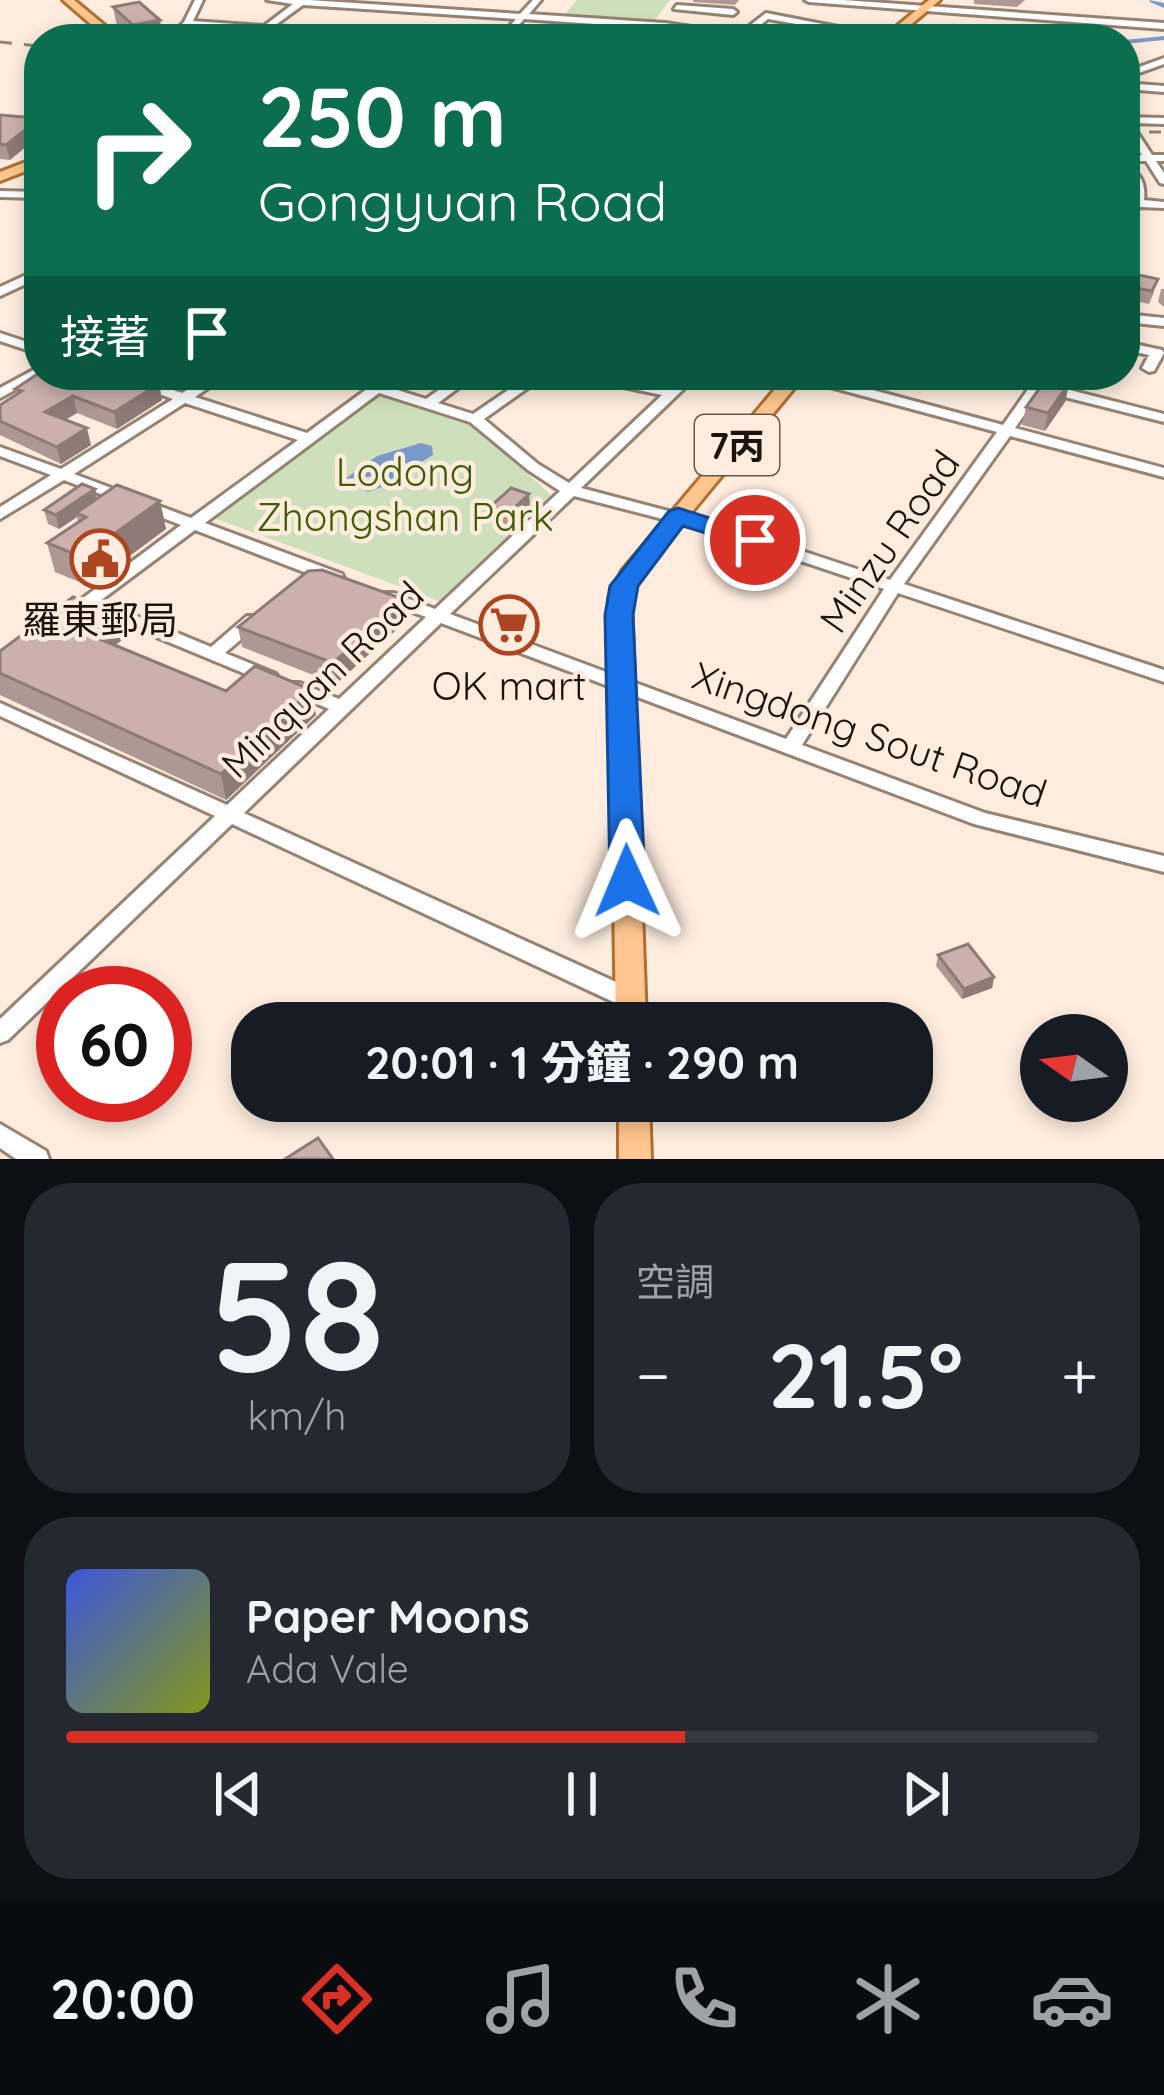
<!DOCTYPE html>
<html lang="zh-TW">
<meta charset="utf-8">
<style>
body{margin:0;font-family:Quicksand,"Noto Sans TC",sans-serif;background:#242831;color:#f1f3f6;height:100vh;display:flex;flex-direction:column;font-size:45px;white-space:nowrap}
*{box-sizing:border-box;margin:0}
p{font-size:39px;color:#9ea1a6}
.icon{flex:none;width:66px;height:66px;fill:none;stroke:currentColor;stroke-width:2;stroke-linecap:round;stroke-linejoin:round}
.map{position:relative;height:1159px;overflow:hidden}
.side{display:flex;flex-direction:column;gap:24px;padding:24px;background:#0d0f14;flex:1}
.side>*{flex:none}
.top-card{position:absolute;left:24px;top:24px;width:1116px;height:366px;border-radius:48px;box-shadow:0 6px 18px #0003;background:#0b6e4f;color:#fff;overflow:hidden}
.needle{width:78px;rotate:284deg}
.fabs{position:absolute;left:1020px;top:1014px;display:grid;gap:24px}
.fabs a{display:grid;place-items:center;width:108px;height:108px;border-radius:50%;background:#171b24;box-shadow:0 6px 18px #0003;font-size:60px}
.speed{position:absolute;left:36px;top:966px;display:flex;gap:24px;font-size:60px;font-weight:700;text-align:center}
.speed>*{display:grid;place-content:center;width:156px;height:156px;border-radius:50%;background:#171b24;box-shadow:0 6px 18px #0003;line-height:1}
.speed .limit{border:18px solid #d22;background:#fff;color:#111}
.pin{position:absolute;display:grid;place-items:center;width:102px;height:102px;color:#fff;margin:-51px;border:6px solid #fff;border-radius:50%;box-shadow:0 3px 12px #0007}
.me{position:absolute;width:132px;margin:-66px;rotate:359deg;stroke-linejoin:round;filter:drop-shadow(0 0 9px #0008)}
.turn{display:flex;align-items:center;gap:42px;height:252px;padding:0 36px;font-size:54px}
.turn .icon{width:156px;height:156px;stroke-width:2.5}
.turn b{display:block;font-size:84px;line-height:102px}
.then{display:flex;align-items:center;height:114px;padding:0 36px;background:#0003;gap:24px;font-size:45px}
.big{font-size:90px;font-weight:800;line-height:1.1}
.side .tile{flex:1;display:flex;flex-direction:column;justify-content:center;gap:18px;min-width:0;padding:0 42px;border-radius:48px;background:#242831}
.side .dial{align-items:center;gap:0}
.dial b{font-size:156px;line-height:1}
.song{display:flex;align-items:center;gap:36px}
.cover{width:144px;height:144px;border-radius:18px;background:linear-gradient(135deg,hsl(230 70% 55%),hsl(70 70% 35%))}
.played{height:12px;border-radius:6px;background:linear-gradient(90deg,#d93025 60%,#363941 60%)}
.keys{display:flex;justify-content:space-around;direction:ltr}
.heat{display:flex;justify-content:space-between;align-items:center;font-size:66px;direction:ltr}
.side .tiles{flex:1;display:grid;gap:24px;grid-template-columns:1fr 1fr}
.tile:last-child{grid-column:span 2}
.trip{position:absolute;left:231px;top:1002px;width:702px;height:120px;border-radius:48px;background:#171b24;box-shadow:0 6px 18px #0003;font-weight:800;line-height:120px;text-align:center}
.dock{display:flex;height:192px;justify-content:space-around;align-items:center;background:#090b0e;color:#9ea1a6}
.dock .icon{width:84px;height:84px}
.dock .active{color:#d93025}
.dock b{font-size:54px;color:#f1f3f6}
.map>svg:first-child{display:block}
</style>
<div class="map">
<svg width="1164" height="1159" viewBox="0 0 1164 1159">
<rect width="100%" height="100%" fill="#feeddf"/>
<!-- green -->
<path fill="#cee0bb" d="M577,0H670L653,22L564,15Z
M384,392L470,421L551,495L439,601L211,517Z"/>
<!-- water -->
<path fill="#7b98cb" d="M421,443L432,446L433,455L410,469L404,461L385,466L397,470L398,481L368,492L361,488L373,485L375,476L345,479L377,456Z"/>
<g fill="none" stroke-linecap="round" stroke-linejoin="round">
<!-- canal -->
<path fill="#7b98cb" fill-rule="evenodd" d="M1149,0L1164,3V8L1150,2Z
M1164,36V40L1125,44V40Z"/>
<!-- minor casing -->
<g stroke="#958373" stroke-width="6">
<path id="minor" d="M195,0H203L193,21L264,26L293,4L267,0H309L520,14L533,0H541L529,14L665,23L739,34L766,13L900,39H881L768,19L748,35L760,39H738L665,29L524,19L507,39H498L516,19L303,5L274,26L412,35L416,38L388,39L268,31L258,39H248L258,30L190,26L176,39H167L184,22Z
M805,0H843L1164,23V29L809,2Z
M677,5L733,9L737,12L733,15L674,9Z
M1164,58V64L1125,78V72Z
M1125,83L1164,86V92L1125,89Z
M1125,117L1164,118V124L1131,123L1152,155H1164V161H1156L1164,173V184L1160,183L1146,161H1125V155H1142L1125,129Z
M1125,166C1141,172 1146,184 1144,200L1164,202V208L1140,207L1125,214V206L1133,201C1135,190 1135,181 1125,174Z
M0,191L39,192V198L0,197Z
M39,269V278L0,296V287Z
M1125,314L1164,318V326L1125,322Z
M0,333L39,346V354L0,341Z
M1125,342L1162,350L1164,353L1154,371L1149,372L1142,368L1149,355L1125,350Z
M39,367V375H42L0,398V388Z
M107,375H128L182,393L211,375H227L195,397L307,433L386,375H402L388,387L426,399L460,375H476L438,403L473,414L530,375H546L484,419L538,464L569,483L662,395L585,379L578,375H605L669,388L683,375H698L581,488L729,527L890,580L997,432L797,378L795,375H817L1003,425L1029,388L988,378L986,375H1009L1035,381L1039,375H1053L1046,384L1164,414V422L1041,391L1015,428L1164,468V477L1010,436L904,584L1164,670V682L898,593L802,745L985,813L1164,856V872L974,824L441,623L244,813L638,992L641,999L638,1006L630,1008L622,1006L232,824L8,1040L0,1043V1019L215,816L0,716V703L227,805L329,709L288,691L285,687L288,683H300L339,699L426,617L382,601L380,597L382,593H394L435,609L560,491L528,470L470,422L379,393L205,523L342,574L344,578L342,582H330L195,530L100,601L211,647L247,616H259L262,620L259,624L225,653L276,674L279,678L276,682L270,684L89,609L68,621L59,616L181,525L64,480L0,519V507L51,475L0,456V447L61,469L173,399ZM185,403L298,440L191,518L74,474ZM574,496L717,533L884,589L786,739L450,614Z
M0,1124L46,1151L49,1159H16L0,1148Z"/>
</g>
<!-- major casing -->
<g stroke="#b07032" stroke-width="6">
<path id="major" d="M63,0H74L121,39H108Z
M929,0H940L894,39H881Z
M39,157V166L0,181V172Z
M787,375H805L639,576L631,598L646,1023H616L609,598L622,571Z
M619,1101H649L651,1159H619Z"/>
</g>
<!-- minor -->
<use href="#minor" fill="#fff" fill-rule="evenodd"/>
<!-- major -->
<use href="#major" fill="#ffc78f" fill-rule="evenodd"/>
<!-- rail -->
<path stroke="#8f8379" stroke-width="3" stroke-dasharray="12 12" stroke-linecap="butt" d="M0,42L39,46
M1125,132H1164"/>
</g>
<!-- wall -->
<path fill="#af9794" d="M693,0H739L735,5L693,2Z
M974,0H1025L1017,7L974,4Z
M113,7L163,39H131L117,26Z
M0,115L36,118L10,160L0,159Z
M1125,272L1154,292L1149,304L1125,299Z
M1161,289H1164V307L1158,302Z
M159,384L162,400L117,429L77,413L65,420L91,445L61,464L0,435V405L16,395L15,389Z
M1069,384L1065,402L1045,431L1022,425L1026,407Z
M95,489L97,499L160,501L166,529L89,586L55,572L47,543L78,522L77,517L59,529L48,524L44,510Z
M529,494L530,513L510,532L492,526L491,506Z
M116,615L122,640L115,645L226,691L316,715L226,800L0,695V651Z
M407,620L336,684L242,647L238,627Z
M938,955L994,977L992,988L962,999L936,966Z"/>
<!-- shaded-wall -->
<path fill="#8e7b78" d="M160,20L163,39H135L133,25Z
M39,119V136L10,160L6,145Z
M159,384L162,400L117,429L114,412Z
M1069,384L1065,402L1045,431L1048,413Z
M73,396L77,413L49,429L45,412Z
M87,428L91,445L61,464L57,447Z
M95,489L98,503L76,513L77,517L59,529L56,515Z
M529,494L530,513L510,532L509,513Z
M160,501L166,529L89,586L82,557Z
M406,600L407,620L336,684L333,663Z
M116,615L122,640L96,660L90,635Z
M312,690L316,715L226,800L221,774Z
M994,977L992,988L962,999L964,989Z"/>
<!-- building -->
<path fill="#cbb0ac" stroke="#8e7b78" stroke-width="3" d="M139,2L160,20L133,25L113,7Z
M697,28L730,31L726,39H689Z
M0,115L36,118L39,116V119L6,145L0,144Z
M1125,272L1158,279L1152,291L1125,286Z
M39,373V375H135L159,384L114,412L73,396L45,412L87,428L57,447L0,421V405L22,391L15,389Z
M1047,378L1069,384L1048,413L1026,407Z
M82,484L95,489L56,515L44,510Z
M117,485L160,501L82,557L47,543L86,517L76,513Z
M511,488L529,494L509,513L491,506Z
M322,570L406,600L333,663L238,627L308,571Z
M73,597L116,615L90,635L226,691L255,666L312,690L221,774L0,673V651Z
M968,944L994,977L964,989L938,955Z
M318,1138L333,1159H285Z"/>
<!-- route -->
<path fill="#1a73e8" stroke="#114b97" stroke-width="3" d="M678,508L764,535L768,540L755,548L683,526L638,586L633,615L645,881L639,891L627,894L615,891L610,881L605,615L610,586L669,511Z"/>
<!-- icons -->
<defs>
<g id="civic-ring" transform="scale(3)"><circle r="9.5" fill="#feeddf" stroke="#ad4620" stroke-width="1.5"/><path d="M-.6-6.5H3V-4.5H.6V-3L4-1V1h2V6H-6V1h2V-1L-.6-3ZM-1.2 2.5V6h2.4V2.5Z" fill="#ad4620"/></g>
<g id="supermarket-ring" transform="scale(3)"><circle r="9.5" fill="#feeddf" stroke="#ad4620" stroke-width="1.5"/><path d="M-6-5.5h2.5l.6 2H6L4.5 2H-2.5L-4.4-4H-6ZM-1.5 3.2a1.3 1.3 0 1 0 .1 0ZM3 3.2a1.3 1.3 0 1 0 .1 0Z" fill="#ad4620"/></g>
</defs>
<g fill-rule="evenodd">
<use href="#civic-ring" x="100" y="559"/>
<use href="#supermarket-ring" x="509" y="625"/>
</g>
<g text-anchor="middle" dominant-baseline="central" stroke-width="9" stroke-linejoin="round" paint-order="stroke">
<!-- shield labels -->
<rect fill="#feeddf" stroke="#60564d" stroke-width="3" x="695" y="415" width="84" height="60" rx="9"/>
<g font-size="36" font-weight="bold" fill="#1c150e">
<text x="737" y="445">7丙</text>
</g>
<!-- park labels -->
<g font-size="39" fill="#3f5e05" stroke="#feeddf">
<text x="405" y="471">Lodong<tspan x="405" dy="45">Zhongshan Park</tspan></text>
</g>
<!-- street labels -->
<g font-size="39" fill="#1c150e" stroke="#feeddf">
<text transform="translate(889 541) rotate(-55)">Minzu Road</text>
<text transform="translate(322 679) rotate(-44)">Minquan Road</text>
<text transform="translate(870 734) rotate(19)">Xingdong Sout Road</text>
</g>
<!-- poi labels -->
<g font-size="39" fill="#1c150e" stroke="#feeddf">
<text x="100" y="619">羅東郵局</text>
<text x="509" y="685">OK mart</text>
</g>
</g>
</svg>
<div class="fabs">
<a><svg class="needle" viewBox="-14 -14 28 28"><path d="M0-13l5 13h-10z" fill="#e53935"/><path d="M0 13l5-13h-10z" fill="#9ea1a6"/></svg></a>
</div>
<div class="speed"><div class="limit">60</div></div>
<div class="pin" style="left:755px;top:540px;background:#d93025"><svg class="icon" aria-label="arrive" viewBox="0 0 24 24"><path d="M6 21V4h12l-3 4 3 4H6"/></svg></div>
<svg class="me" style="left:627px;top:881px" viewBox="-20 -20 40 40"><path d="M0-17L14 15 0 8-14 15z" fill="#1a73e8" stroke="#fff" stroke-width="4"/></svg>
<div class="trip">20:01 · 1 分鐘 · 290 m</div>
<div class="top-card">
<div class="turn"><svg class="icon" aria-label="right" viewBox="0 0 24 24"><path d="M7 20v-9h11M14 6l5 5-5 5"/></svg><div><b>250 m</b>Gongyuan Road</div></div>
<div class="then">接著<svg class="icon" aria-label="arrive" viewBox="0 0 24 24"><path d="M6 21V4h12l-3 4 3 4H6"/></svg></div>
</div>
</div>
<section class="side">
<div class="tiles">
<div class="tile dial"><b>58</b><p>km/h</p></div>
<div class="tile"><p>空調</p>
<div class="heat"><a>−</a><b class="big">21.5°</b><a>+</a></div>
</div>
<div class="tile">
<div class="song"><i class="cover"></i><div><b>Paper Moons</b><p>Ada Vale</p></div></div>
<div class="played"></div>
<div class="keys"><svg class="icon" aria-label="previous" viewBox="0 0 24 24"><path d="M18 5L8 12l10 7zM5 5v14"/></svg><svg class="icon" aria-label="pause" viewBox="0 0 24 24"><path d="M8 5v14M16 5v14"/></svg><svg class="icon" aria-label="next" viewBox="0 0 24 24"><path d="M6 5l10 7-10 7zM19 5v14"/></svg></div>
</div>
</div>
</section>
<nav class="dock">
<b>20:00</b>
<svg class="icon active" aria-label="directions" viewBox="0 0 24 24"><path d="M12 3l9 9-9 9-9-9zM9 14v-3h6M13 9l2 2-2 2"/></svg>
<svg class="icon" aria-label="music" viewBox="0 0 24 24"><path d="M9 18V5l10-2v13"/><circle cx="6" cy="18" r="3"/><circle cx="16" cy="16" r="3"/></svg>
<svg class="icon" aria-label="phone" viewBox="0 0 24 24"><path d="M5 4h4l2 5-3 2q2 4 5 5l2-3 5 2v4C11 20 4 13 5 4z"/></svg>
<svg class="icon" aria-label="climate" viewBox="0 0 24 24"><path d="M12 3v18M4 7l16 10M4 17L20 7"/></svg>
<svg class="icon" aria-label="car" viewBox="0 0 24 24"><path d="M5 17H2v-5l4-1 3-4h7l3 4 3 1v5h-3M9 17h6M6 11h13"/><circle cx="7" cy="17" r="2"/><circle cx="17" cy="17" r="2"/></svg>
</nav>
